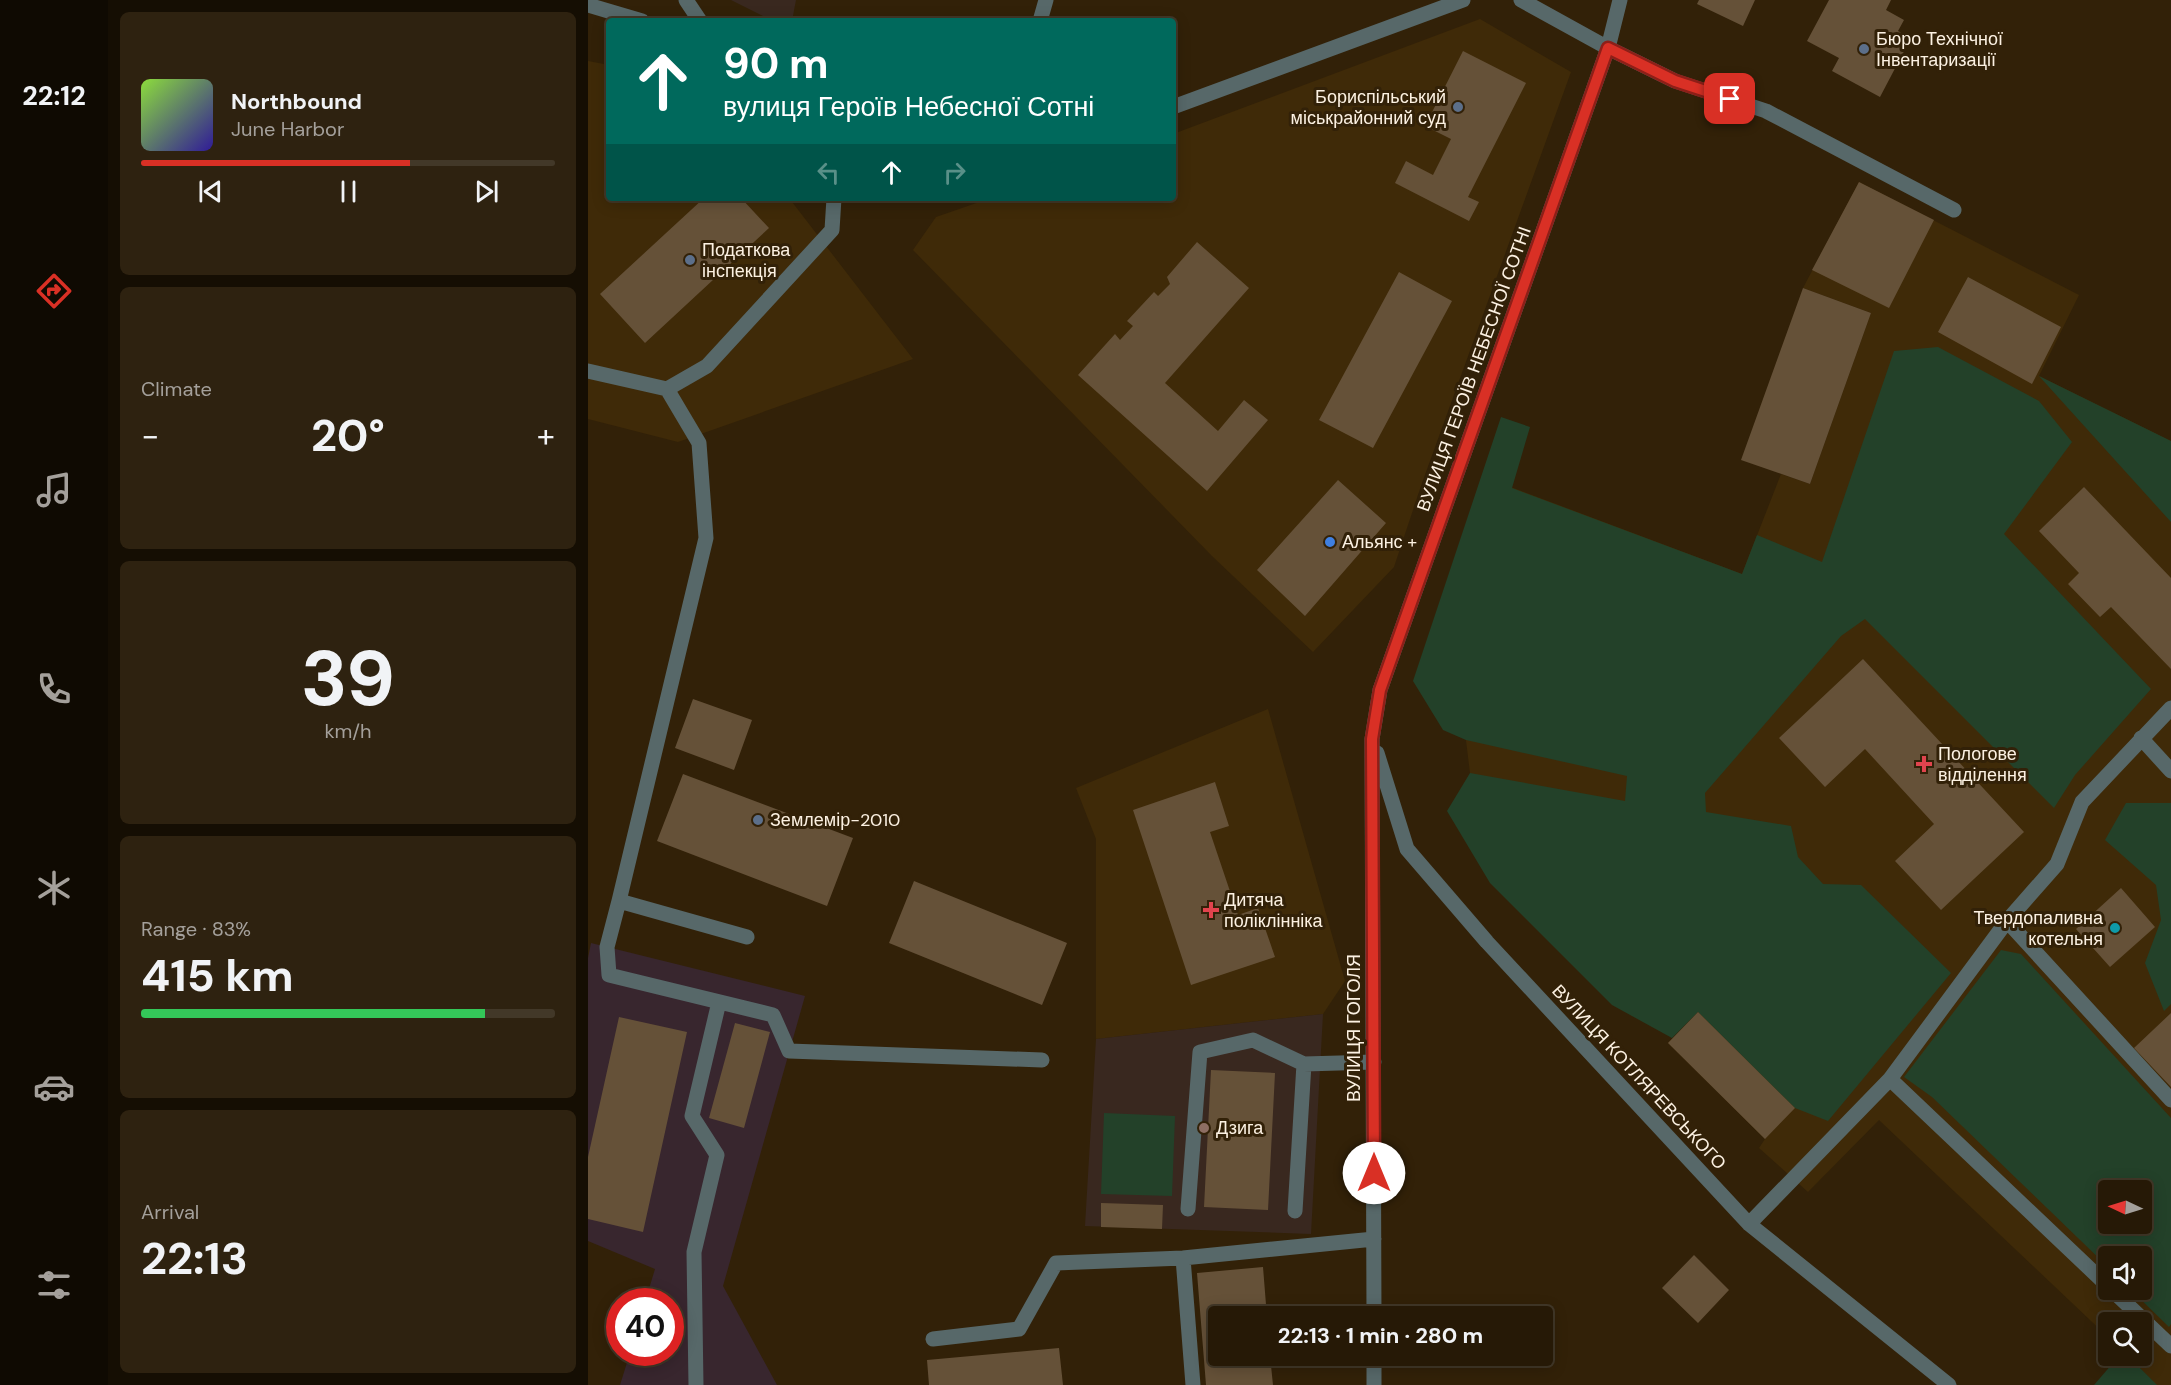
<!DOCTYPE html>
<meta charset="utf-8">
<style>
body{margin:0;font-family:"DM Sans",sans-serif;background:#2e2210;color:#f1f3f6;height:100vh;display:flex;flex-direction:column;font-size:22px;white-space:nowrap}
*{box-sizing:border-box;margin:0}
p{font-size:20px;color:#a4a09b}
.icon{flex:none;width:33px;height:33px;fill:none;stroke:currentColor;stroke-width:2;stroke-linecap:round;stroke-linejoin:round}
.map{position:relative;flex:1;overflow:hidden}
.details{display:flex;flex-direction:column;gap:12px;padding:12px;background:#150e03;width:480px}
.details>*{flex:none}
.top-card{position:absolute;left:18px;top:18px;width:570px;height:183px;border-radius:6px;box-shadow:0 3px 15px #0003,0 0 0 2px #423828;background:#00695c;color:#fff;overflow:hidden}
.needle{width:39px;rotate:274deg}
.buttons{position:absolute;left:1510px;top:1180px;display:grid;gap:12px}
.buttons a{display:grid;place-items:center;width:54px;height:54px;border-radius:6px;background:#261906;box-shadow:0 3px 15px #0003,0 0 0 2px #423828;font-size:30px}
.speed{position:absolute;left:18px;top:1288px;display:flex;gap:12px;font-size:30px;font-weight:700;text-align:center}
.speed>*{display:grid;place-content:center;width:78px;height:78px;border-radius:50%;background:#261906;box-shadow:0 3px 15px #0003,0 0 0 2px #423828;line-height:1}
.speed .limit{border:9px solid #d22;background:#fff;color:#111}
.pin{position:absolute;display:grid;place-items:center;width:51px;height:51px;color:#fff;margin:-26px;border-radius:12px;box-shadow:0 3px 9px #0006}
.me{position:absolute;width:66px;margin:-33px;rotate:0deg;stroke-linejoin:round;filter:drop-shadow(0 0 4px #0008)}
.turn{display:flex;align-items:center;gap:21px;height:126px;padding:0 18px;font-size:27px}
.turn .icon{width:78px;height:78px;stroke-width:2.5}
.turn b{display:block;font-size:42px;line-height:51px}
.lanes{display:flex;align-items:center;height:57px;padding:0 18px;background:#0003;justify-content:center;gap:30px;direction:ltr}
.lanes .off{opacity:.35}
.big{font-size:45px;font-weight:700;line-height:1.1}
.details .tile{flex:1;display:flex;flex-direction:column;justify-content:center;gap:9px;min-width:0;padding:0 21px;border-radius:9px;background:#2e2210}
.details .dial{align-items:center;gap:0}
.dial b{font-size:78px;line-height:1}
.song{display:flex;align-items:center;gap:18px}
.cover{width:72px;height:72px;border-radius:9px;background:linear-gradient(135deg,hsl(90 70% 55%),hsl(250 70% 35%))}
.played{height:6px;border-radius:3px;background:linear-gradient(90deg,#d93025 65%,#423828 65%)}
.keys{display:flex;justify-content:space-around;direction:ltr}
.heat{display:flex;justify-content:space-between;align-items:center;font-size:33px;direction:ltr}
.charge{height:9px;border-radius:4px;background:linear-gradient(90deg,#34c759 83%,#423828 0)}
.trip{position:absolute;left:620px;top:1306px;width:345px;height:60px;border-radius:6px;background:#261906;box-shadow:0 3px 15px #0003,0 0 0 2px #423828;font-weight:700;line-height:60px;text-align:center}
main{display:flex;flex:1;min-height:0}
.tab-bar{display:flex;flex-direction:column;width:108px;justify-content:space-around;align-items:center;background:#0f0a02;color:#a4a09b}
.tab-bar .icon{width:42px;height:42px}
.tab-bar .current{color:#d93025}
.tab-bar b{font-size:27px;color:#f1f3f6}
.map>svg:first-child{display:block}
</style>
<main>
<nav class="tab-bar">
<b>22:12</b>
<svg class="icon current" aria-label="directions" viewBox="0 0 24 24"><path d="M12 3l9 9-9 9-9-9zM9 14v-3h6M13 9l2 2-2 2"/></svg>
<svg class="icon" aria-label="music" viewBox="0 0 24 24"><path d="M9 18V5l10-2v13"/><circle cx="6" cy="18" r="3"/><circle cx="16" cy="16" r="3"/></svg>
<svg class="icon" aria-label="phone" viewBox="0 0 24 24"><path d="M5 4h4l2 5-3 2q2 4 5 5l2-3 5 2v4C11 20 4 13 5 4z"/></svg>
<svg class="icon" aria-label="climate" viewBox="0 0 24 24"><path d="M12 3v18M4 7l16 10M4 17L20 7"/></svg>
<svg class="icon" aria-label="car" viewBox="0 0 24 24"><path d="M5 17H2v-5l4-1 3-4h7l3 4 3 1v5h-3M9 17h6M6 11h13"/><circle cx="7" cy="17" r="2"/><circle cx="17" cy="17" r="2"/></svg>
<svg class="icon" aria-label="filters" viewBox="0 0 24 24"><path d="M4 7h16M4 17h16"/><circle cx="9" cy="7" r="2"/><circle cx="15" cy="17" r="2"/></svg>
</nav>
<section class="details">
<div class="tile">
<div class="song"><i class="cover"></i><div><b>Northbound</b><p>June Harbor</p></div></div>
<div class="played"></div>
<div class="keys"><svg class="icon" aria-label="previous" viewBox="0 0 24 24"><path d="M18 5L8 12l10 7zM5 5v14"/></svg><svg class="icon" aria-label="pause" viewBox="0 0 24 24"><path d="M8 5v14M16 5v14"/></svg><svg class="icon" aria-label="next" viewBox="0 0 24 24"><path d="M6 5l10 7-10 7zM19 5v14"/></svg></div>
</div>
<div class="tile"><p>Climate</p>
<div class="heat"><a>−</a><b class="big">20°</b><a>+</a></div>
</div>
<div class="tile dial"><b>39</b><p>km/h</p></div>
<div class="tile"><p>Range · 83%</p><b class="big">415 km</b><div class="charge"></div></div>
<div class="tile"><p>Arrival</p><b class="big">22:13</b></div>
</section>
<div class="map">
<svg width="1583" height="1385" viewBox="0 0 1583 1385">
<rect width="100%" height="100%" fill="#322108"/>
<!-- built -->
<path fill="#3f2a08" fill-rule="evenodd" d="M892,19L983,72L834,483L806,567L725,652L624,556L325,250L348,217L403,198H585V134Z
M0,61L21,65V198H201L325,359L90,442L0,419Z
M1271,182L1491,295L1451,376L1583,441V1385H1568L1540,1356H1554V1323H1521V1338L1291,1120L1220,1192L1171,1148L1177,1139L1080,1043L1110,1012L882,773L866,643L923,487L1154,574L1193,474L1222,484L1283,313L1215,288ZM1521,1191H1554V1224H1521ZM1521,1257H1554V1290H1521Z
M680,709L757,981L735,1014L508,1039V839L488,788Z"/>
<!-- industrial -->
<path fill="#38262e" d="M3,943L217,996L135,1286L189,1385H32L42,1353H82V1302H57L67,1269L0,1241V958Z"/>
<!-- education -->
<path fill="#39281f" d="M143,0H208L204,21H185Z
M735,1014L723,1234L497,1226L508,1039Z"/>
<!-- green -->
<path fill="#234129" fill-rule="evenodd" d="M1350,347L1451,401L1484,442L1416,534L1563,689L1487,775L1466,808L1277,619L1253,636L1117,793L1118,812L1203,826L1210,857L1235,884L1273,885L1363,973L1240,1121L1207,1108L1110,1012L1084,1038L1024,1005L902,883L859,811L882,773L1037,801L1039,776L878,740L855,730L825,681L913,417L942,427L924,488L1154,574L1169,535L1234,562L1306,351Z
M1451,376L1583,441V522Z
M1538,803H1583V1004L1576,1011L1557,963L1573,920L1568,885L1517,840Z
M1413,950L1433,954L1583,1118V1324L1581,1327L1543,1290H1554V1257H1521V1268L1344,1097L1316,1077ZM1521,1191H1554V1224H1521Z
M516,1113L587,1116L584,1196L513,1194Z
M1531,1356H1540L1569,1385H1506Z"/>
<!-- building -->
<path fill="#655138" d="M1111,0H1167L1155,26L1109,4Z
M1241,0H1303L1298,10L1316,20L1310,31L1323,38L1292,97L1244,71L1251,58L1219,41Z
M875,51L938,83L880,197L891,202L881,221L807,183L818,161L845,175L863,139L837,126Z
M1271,182L1346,220L1301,308L1224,270Z
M116,198H153L181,228L57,343L12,294Z
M609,242L661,288L577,383L630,431L656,400L680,420L619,491L490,375L527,334L532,340L545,326L539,321L566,292L570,296L582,284L579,277Z
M811,272L864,301L785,448L731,420Z
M1380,277L1473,327L1444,384L1350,332Z
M1215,288L1283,313L1222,484L1153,460Z
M750,480L798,523L717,616L669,570Z
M1496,487L1583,578V669L1523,607L1512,617L1480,584L1491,573L1451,531Z
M1275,659L1436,832L1353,910L1307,861L1346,824L1277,749L1237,787L1191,738Z
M105,699L164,720L146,770L87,748Z
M95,774L265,838L239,906L69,841Z
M627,782L641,826L622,832L650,915L670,908L687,957L603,985L545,810Z
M326,881L479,943L454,1005L301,943Z
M1533,888L1567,927L1522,967L1488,929Z
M1110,1012L1207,1108L1177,1139L1080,1043Z
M1583,1013V1087L1546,1048Z
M31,1017L99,1032L55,1232L0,1219V1157Z
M147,1023L182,1032L156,1128L121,1118Z
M623,1070L687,1073L680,1210L616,1207Z
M513,1203L575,1205L574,1229L513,1227Z
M1106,1255L1141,1290L1110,1323L1074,1288Z
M675,1267L679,1317H630V1356H682L685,1385H618L609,1273Z
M471,1348L475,1385H341L339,1360Z"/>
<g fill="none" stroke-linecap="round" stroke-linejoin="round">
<!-- minor -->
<path stroke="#576869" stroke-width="15" d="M98,0L112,21
M933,0L1020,48L1087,81L1178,111L1366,210
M0,5L54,21
M452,21L458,0
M585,107L875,0
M0,371L79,389L111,443L118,538L31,901L159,937
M79,389L119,366L244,230L246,198
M1553,738L1583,771
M789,753L819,849L899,942L1161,1224L1361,1385
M31,901L19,947L21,975L185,1015L201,1051L454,1060
M1419,921L1583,1100
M1302,1079L1521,1287
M600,1209L612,1052L665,1040L716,1064L786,1062
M707,1211L716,1064
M1161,1224L1302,1079L1419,921L1469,864L1494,802L1583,708
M595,1258L605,1385
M1524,1290L1583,1346
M786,1317L784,739L792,690L1020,48L1032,0
M345,1339L431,1329L468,1263L595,1258L786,1239
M786,1356V1385
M108,1385L106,1252L129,1155L104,1116L131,1002"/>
</g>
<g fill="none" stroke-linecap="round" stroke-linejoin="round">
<!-- route casing -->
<g stroke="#8d1f18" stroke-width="15">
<path id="route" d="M786,1173L784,739L792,690L1020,48L1087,81L1142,99"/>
</g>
<!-- route -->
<use href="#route" stroke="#d93025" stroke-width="10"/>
</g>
<!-- markers -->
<g fill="#5c6f8a" stroke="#322108" stroke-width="2">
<circle cx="1276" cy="49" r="6"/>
<circle cx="870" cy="107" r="6"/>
<circle cx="102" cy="260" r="6"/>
<circle cx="170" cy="820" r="6"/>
</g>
<circle fill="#3f7fe0" stroke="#322108" stroke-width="2" cx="742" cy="542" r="6"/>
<g fill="#e0444e" stroke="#322108" stroke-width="2">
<path d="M1333 755h6v6h6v6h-6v6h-6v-6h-6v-6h6z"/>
<path d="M620 901h6v6h6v6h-6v6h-6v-6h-6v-6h6z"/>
</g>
<circle fill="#0f9aa8" stroke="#322108" stroke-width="2" cx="1527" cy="928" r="6"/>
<circle fill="#8d6e63" stroke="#322108" stroke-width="2" cx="616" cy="1128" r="6"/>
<g text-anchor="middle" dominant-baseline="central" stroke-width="6" stroke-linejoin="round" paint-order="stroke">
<!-- poi labels -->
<g font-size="18" fill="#fcf1e2" stroke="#322108" text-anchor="start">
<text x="1288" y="39">Бюро Технічної<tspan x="1288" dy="21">Інвентаризації</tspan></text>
<text x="858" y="97" text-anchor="end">Бориспільський<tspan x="858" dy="21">міськрайонний суд</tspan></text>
<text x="114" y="250">Податкова<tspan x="114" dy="21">інспекція</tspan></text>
<text x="754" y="542">Альянс +</text>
<text x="1350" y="754">Пологове<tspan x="1350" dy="21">відділення</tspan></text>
<text x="182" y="820">Землемір-2010</text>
<text x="636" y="900">Дитяча<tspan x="636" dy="21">поліклінніка</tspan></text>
<text x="1515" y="918" text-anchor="end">Твердопаливна<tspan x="1515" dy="21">котельня</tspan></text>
<text x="628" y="1128">Дзига</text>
</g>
<!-- street labels -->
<g font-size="18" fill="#fcf1e2" stroke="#322108">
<text transform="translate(886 369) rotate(-70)">ВУЛИЦЯ ГЕРОЇВ НЕБЕСНОЇ СОТНІ</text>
<text transform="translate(766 1028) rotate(-90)">ВУЛИЦЯ ГОГОЛЯ</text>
<text transform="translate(1051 1077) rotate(47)">ВУЛИЦЯ КОТЛЯРЕВСЬКОГО</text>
</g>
</g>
</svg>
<div class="buttons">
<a><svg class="needle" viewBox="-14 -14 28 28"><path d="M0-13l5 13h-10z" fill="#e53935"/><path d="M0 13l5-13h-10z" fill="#a4a09b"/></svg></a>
<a><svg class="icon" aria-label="sound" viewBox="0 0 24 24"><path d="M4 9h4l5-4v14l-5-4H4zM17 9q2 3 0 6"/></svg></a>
<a><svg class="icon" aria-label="search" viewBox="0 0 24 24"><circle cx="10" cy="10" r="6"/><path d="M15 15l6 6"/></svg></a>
</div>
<div class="speed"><div class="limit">40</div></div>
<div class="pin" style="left:1142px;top:99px;background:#d93025"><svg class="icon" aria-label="arrive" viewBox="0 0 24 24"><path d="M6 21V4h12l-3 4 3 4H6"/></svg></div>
<svg class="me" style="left:786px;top:1173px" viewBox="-20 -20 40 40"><circle r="19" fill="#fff"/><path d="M0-13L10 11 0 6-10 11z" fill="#d93025"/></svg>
<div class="trip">22:13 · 1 min · 280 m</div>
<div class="top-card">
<div class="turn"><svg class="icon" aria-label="ahead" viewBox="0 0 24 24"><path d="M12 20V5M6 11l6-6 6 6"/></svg><div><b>90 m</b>вулиця Героїв Небесної Сотні</div></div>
<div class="lanes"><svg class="icon off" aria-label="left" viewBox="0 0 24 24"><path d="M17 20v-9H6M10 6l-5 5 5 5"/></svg><svg class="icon" aria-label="ahead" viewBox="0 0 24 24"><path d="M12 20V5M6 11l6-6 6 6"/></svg><svg class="icon off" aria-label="right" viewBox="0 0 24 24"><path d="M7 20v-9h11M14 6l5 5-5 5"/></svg></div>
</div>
</div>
</main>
